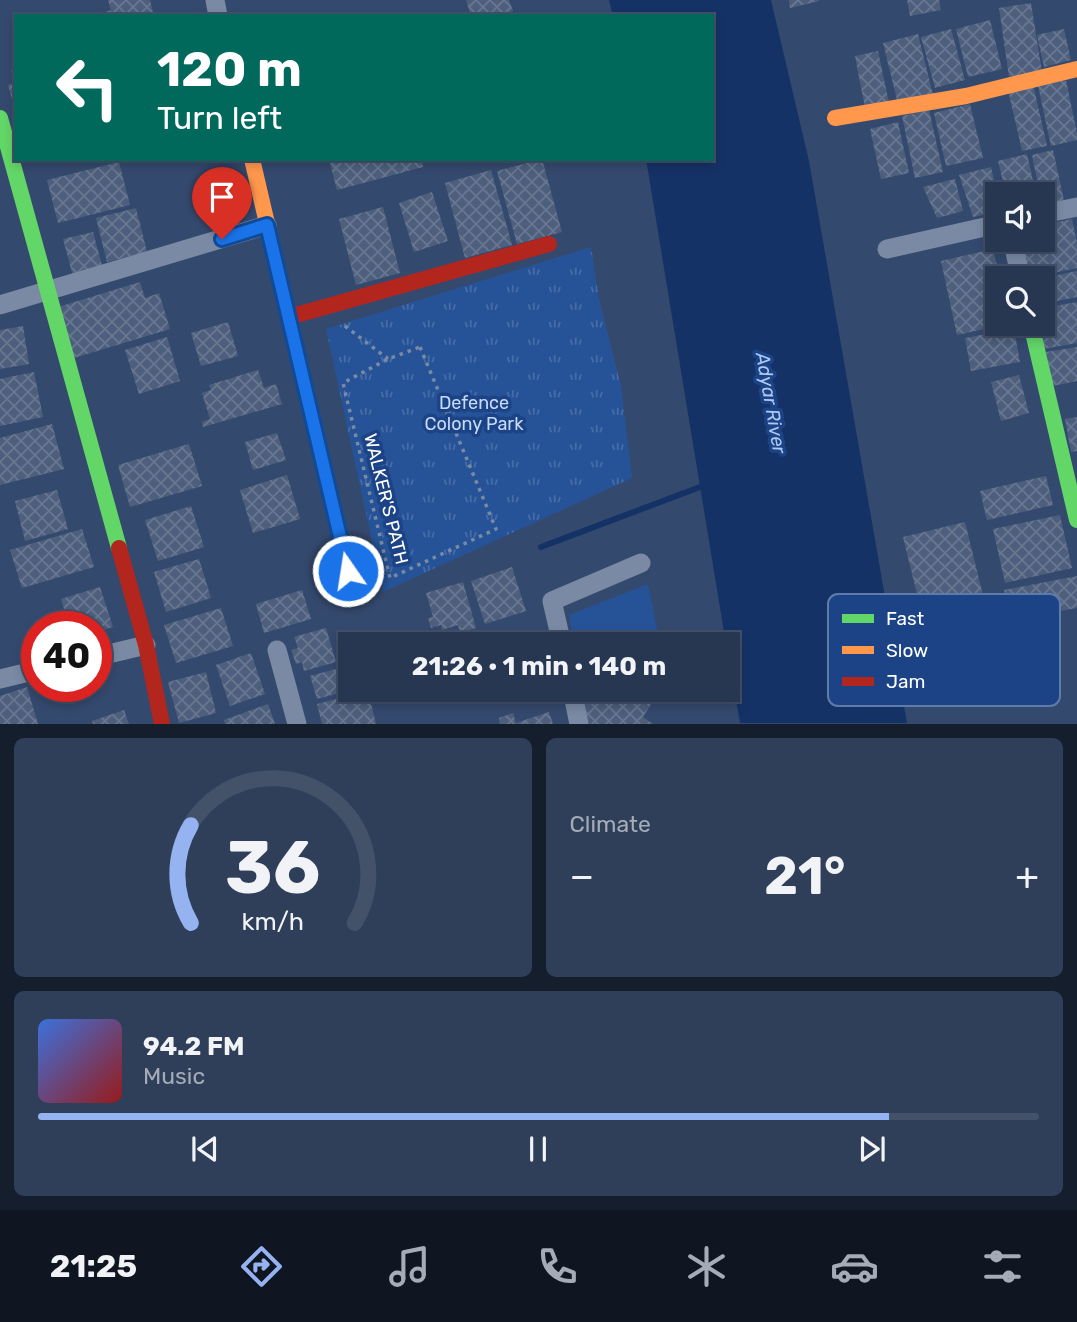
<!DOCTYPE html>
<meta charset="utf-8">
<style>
body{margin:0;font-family:Rubik,sans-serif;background:#2f3f59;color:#f1f3f6;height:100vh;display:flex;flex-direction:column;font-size:26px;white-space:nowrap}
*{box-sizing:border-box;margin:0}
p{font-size:23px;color:#a4acb8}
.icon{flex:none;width:38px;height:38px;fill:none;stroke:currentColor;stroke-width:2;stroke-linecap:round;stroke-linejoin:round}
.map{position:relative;height:724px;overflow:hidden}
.drawer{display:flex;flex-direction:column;gap:14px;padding:14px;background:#151e2d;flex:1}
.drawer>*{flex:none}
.hud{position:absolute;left:14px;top:14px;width:700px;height:147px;border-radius:0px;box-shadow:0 4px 10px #0003,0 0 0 2px #435169;background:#00695c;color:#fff;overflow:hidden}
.buttons{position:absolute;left:985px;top:182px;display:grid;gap:14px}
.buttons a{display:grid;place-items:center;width:70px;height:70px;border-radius:0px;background:#273752;box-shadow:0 4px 10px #0003,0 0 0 2px #435169;font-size:35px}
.speed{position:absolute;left:21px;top:611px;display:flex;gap:14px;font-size:35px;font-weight:700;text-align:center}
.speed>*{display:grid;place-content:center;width:91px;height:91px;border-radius:50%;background:#273752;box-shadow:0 4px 10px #0003,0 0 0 2px #435169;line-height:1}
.speed .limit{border:10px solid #d22;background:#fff;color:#111}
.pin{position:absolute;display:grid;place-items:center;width:60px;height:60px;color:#fff;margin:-72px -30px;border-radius:50% 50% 50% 0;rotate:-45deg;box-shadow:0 0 7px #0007}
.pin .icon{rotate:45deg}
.me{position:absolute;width:77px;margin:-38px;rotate:347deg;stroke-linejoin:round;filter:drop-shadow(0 0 5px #0008)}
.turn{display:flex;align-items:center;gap:24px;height:147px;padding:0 28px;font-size:32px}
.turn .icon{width:91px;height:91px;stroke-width:2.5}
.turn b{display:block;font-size:49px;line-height:60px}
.big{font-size:52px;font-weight:700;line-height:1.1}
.drawer .card{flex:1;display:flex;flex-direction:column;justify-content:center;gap:10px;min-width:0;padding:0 24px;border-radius:10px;background:#2f3f59}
.drawer .dial{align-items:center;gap:0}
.dial svg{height:182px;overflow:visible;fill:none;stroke:#435169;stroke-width:7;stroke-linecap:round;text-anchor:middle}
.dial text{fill:#f1f3f6;stroke:none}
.song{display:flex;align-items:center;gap:21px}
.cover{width:84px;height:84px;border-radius:10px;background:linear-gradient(135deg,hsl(220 70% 55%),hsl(0 70% 35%))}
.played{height:7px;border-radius:4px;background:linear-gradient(90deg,#95b2f1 85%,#435169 85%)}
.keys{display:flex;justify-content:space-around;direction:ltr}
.heat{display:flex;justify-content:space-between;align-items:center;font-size:38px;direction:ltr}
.drawer .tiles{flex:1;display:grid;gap:14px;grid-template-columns:1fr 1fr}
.card:last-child{grid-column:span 2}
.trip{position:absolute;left:338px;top:632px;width:402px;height:70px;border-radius:0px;background:#273752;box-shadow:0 4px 10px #0003,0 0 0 2px #435169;font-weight:700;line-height:70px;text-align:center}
.tabs{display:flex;height:112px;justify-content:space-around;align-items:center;background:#101621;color:#a4acb8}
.tabs .icon{width:49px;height:49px}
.tabs .current{color:#95b2f1}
.tabs b{font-size:32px;color:#f1f3f6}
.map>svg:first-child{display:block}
</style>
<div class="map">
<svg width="1077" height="724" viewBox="0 0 1077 724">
<defs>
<pattern id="park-tufts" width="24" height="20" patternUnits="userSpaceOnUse" patternTransform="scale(1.75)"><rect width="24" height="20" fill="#265398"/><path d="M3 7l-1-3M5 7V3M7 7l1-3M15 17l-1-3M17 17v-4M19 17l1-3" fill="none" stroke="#476da7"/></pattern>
<pattern id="building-cross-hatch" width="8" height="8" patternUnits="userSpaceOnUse" patternTransform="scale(1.75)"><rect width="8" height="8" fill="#4d5f7d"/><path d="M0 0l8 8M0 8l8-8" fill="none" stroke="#687790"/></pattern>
</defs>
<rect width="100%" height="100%" fill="#34496e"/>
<!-- green -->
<path fill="#265398" d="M648,584L660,644H574L569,615Z"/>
<!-- park -->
<path fill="url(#park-tufts)" d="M591,247L599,299L621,386L632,478L383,592L326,329Z"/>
<!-- water -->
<path fill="#153266" d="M609,0H771L809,161L907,723H740L728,654V644H726L646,159H712V16H613Z"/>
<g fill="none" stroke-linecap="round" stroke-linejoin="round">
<!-- stream -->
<path stroke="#153266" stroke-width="6" d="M541,547L700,487"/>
</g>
<!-- building -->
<path fill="url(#building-cross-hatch)" d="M108,0H150L154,16H93L111,10Z
M466,0H509L513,11L499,16H471Z
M789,0H819V1L790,8Z
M907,0H939L941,10L910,16Z
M1031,3L1042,72L1009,77L999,8Z
M990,20L1002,69L968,77L956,29Z
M951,29L965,80L935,88L921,37Z
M1064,29L1071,60L1044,67L1037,35Z
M918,34L933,95L898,104L883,43Z
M878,51L889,103L865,108L855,56Z
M16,69V103H13L8,85L15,83L11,70Z
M1066,80L1077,133V140L1051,146L1038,86Z
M1033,84L1047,146L1022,151L1008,90Z
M970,104L983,158L946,166L934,113Z
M929,110L943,172L915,178L902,116Z
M898,122L909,173L881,179L870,129Z
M1053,150L1065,205L1043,210V194H1040L1032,155Z
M1027,154L1036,194H1006L998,161Z
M329,159H421L423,167L337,190Z
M542,159L562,232L517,244L497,171Z
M119,162L130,205L58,223L47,180Z
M991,167L998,199V212L973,217L959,175Z
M491,170L512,245L465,258L445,183Z
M955,179L963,211L937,218L923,187Z
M432,192L448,241L414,252L399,203Z
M383,207L400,273L356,285L339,219Z
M136,208L147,252L107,262L96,218Z
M1072,219L1077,243V268L1028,278L1015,240H1043V225Z
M93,232L104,273L74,280L63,239Z
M993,249L1000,278H998V324L1002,325L957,335L941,261Z
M1077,271V297L1043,304V278Z
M140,282L145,298L159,293L170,329L74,358L58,307Z
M1077,302V343L1038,350L1043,324V308Z
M228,322L238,356L201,366L191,333Z
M23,326L29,364L0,369V330Z
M1014,329L1020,362L971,371L965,338Z
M167,337L180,381L139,394L125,350Z
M1077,347V381L1053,386L1046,352Z
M258,370L264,388L276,384L282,404L203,427L202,422L210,419L202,393L211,390L209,385Z
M34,372L43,417L0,426V379Z
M1019,375L1029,413L1001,421L991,382Z
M1077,417V451L1071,452L1065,419Z
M52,424L64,469L0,485V438Z
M277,433L286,460L253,470L245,442Z
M189,444L202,486L130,507L118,465Z
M287,475L300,519L253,533L240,490Z
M1046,476L1053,505L987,520L980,491Z
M57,490L68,529L25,541L15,501Z
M191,506L204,547L158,561L145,520Z
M1060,515L1072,568L1005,583L993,529Z
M965,522L999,661L937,676L903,537Z
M82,529L94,567L22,588L10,550Z
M199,559L211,598L166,612L154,572Z
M512,567L526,611L485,624L471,581Z
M1077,576V608L1009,620L1004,590Z
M463,582L476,628L460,633L458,625L442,630L441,625L431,628L428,618L433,617L426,593Z
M100,587L113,627L96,632V626H69L61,599Z
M302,590L311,619L264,633L256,604Z
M221,608L233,646L176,663L164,625Z
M326,628L336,662L304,671L302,662L296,664L291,650L298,648L294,637Z
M251,653L265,694L230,706L216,665Z
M347,666L350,675V690L317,699L310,676Z
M206,672L216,713L179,723L168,682Z
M27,687L38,724H0V696Z
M590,690H637L638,693L640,690H649L657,695L643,717L653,724H587L583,692Z
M368,691L376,724H322L317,704L340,698L342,703L355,700L353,694Z
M268,704L275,724H225L224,720Z
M124,710L129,724H93L92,721Z
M549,712L553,724H500L499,718L513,713L516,723Z"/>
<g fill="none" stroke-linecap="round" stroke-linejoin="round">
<!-- path -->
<path stroke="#7a8aa4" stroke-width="3.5" stroke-dasharray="3.5 5" stroke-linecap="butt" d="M345,326L388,359
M420,347L496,529L390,578L343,383L388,359Z"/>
<!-- street -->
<path stroke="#7a8aa4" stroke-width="19" d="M215,0L218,16
M1043,214L1077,207
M1012,240L1021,278
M887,249L998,224
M0,305L267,225
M562,644L552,601L641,563
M277,650L297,724
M96,657L146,645
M0,679L37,670
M572,690L579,724"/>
<!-- fast -->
<path stroke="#63d668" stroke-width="16" d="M0,118L119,548
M1031,324L1077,520"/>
<!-- slow -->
<path stroke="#ff974d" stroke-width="16" d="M835,118L966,96L1077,69
M252,159L354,596"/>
<!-- jam -->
<path stroke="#b3261e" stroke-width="16" d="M289,317L549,244
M119,548L146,645L162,724"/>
</g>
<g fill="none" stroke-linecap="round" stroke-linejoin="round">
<!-- route casing -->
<g stroke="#114b97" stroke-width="18">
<path id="route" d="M222,239L267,225L348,571"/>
</g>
<!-- route -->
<use href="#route" stroke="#1a73e8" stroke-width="12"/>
</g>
<g text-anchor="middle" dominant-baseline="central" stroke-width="7" stroke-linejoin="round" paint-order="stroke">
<!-- park labels -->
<g font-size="18" fill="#c7dbf9" stroke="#1b4386">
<text x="474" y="403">Defence<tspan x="474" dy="21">Colony Park</tspan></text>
</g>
<!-- street labels -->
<g font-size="18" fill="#fff" stroke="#1b4386">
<text transform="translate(386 499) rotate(76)">WALKER'S PATH</text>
</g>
<!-- water labels -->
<g font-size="19" font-style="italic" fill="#aec9f3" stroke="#1b4386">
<text transform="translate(771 403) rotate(80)">Adyar River</text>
</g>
</g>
<!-- legend -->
<rect x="828" y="594" width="232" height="112" rx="10" fill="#1b4386" stroke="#5f7baa" stroke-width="2"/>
<rect x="842" y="614" width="32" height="9" fill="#63d668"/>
<rect x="842" y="646" width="32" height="8" fill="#ff974d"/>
<rect x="842" y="677" width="32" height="9" fill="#b3261e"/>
<g font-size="19" fill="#fff">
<text x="886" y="625">Fast</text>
<text x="886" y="657">Slow</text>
<text x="886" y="688">Jam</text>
</g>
</svg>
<div class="buttons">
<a><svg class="icon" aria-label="sound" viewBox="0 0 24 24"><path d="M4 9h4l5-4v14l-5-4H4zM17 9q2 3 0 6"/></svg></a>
<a><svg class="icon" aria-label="search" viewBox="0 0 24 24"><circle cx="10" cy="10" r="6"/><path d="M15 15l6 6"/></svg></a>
</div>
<div class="speed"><div class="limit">40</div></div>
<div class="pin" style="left:222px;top:239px;background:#d93025"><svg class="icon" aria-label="arrive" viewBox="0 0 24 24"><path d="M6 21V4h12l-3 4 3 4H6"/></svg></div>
<svg class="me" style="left:348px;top:571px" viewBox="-20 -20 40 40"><circle r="17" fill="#1a73e8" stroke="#fff" stroke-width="3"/><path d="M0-11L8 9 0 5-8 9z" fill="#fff"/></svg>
<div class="trip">21:26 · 1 min · 140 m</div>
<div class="hud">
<div class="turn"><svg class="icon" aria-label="left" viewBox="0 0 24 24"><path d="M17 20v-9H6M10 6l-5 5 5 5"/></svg><div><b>120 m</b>Turn left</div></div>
</div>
</div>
<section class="drawer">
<div class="tiles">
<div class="card dial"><svg viewBox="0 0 100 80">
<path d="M14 69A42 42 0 1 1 86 69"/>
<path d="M14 69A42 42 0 0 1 14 26" stroke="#95b2f1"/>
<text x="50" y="56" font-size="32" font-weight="700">36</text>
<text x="50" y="72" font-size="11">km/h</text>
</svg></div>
<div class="card"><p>Climate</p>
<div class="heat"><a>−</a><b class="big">21°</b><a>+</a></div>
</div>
<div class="card">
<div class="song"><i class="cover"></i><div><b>94.2 FM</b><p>Music</p></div></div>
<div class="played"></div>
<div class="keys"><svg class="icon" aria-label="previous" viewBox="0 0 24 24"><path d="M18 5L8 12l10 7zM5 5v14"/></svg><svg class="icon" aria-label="pause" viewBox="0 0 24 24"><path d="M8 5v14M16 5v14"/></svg><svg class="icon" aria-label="next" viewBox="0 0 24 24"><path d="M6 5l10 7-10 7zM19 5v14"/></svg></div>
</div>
</div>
</section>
<nav class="tabs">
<b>21:25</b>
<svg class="icon current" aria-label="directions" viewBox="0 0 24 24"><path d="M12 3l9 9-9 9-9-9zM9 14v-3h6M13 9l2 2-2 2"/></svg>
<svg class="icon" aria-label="music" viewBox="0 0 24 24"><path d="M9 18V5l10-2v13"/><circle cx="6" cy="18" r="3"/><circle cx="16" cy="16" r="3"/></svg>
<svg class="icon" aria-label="phone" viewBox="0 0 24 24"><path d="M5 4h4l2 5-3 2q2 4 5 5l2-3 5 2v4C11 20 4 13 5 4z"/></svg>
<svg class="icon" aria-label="climate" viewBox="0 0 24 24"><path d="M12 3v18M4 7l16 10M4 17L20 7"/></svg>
<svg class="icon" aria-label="car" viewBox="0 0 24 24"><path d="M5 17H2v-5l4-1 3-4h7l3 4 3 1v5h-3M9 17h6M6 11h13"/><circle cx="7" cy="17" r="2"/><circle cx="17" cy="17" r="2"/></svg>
<svg class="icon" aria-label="filters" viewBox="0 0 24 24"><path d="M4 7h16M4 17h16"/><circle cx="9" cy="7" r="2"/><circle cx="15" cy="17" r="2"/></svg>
</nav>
